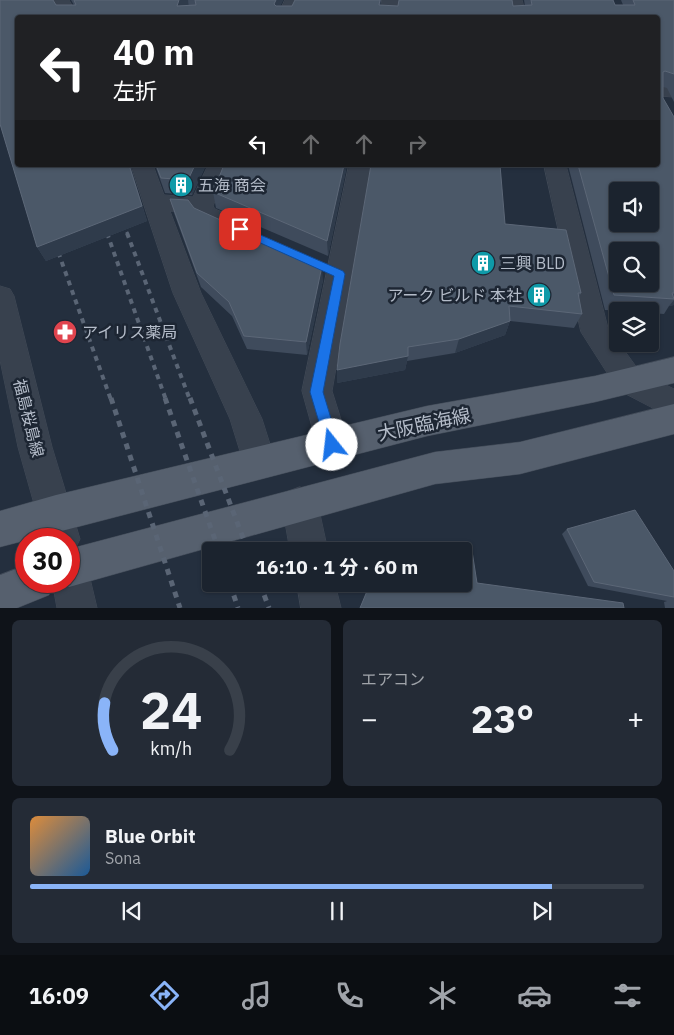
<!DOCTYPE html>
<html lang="ja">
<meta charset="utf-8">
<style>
body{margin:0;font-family:"IBM Plex Sans","Noto Sans JP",sans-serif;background:#242b36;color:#f1f3f6;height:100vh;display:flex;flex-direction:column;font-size:19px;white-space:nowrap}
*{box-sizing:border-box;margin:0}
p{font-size:16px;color:#a0a4aa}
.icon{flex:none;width:28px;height:28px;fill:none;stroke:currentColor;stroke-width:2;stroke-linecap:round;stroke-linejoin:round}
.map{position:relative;height:608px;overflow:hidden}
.drawer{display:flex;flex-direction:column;gap:12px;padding:12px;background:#0f1319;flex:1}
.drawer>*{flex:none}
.top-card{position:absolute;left:15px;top:15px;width:645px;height:152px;border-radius:5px;box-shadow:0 1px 4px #0004,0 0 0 1px #39404a;background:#202124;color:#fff;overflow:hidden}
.controls{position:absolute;left:609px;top:182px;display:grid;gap:10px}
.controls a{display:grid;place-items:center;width:50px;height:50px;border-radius:5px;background:#1b232e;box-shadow:0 1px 4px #0004,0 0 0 1px #39404a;font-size:25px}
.speed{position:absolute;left:15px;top:528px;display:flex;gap:10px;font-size:25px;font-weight:700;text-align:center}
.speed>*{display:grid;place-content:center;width:65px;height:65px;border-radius:50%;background:#1b232e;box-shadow:0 1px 4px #0004,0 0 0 1px #39404a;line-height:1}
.speed .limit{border:8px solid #d22;background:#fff;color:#111}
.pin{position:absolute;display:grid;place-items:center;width:42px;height:42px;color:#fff;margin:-21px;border-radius:10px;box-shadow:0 2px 8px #0006}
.me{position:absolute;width:55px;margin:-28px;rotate:344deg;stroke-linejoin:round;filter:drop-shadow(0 0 4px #0008)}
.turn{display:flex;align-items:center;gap:18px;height:105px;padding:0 15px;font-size:22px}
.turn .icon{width:65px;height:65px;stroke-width:2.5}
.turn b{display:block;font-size:35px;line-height:42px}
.lanes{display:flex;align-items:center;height:48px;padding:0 15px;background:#0003;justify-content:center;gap:25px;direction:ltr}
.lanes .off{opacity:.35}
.big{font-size:38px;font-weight:700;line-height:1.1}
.drawer .card{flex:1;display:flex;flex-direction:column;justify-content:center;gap:8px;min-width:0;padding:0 18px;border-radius:8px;background:#242b36}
.drawer .dial{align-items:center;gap:0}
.dial svg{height:130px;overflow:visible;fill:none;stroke:#39404a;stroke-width:7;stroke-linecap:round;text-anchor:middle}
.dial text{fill:#f1f3f6;stroke:none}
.song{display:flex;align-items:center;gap:15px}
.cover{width:60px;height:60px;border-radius:8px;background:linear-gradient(135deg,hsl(30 70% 55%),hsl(210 70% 35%))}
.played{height:5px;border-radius:2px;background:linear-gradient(90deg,#8ab4f8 85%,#39404a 85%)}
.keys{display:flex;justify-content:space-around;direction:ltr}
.heat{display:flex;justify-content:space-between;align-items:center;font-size:28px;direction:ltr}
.drawer .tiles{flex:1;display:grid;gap:12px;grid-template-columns:1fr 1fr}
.card:last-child{grid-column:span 2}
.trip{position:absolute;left:202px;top:542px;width:270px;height:50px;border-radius:5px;background:#1b232e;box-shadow:0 1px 4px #0004,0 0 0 1px #39404a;font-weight:700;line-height:50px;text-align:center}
.menu{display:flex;height:80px;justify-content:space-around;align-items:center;background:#0b0e12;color:#a0a4aa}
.menu .icon{width:35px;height:35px}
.menu .on{color:#8ab4f8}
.menu b{font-size:22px;color:#f1f3f6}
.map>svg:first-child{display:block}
</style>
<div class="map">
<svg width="674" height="608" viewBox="0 0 674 608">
<rect width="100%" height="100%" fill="#242f3e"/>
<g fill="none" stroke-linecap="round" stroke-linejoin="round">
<!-- minor casing -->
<g stroke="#414a57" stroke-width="1">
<path id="minor" d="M53,0H69L79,18H63Z
M285,0H301L293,18H277Z
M382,0H398L396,18H380Z
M506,0H522L527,18H511Z
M658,84L674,85V97L658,96Z
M131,165H153L164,195L193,197L208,165H230L213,206L215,209L248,223L251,229L248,235C232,240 201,227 193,213L170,211L201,293L262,419L276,463L271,474L259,479L247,474L230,419L173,293Z
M349,165H371L332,391L349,445L344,456L332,460L320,456L302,391Z
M544,165H566L608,328L640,372L674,389V419L618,390L581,332Z
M300,487L313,492L318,505L328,551H290L282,505L287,492Z
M297,584H335L341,608H301Z"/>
</g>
<!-- tertiary casing -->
<g stroke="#414a57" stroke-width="1">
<path id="tertiary" d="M0,286L10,289L14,296L52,447L80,539L73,553L82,557L88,570L97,608H57L52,581H69V539H44L18,447L0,360Z"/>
</g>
<!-- primary casing -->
<g stroke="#414a57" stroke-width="1">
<path id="primary" d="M674,357V383L595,402L427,436L0,547V511L56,495L427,406L595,376Z
M674,404V434L520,474L435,484L69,587L56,581H69V549L435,452L520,442Z
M26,565V581H54L49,595L17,608H0V575Z"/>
</g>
<!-- minor -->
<use href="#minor" fill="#38414e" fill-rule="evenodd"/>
<!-- tertiary -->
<use href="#tertiary" fill="#38414e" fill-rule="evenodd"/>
<!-- primary -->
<use href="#primary" fill="#56606e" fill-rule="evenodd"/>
<!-- rail-far2 -->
<path stroke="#5a6575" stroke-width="3" stroke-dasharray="4 4" stroke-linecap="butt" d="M121,217L128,235
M104,224L108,235"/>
<!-- rail-far1 -->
<path stroke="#5a6575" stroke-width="4" stroke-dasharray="5 5" stroke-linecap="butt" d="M107,233L166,400
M127,233L190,400
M55,243L111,400"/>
<!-- rail -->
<path stroke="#5a6575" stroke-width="5" stroke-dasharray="6 6" stroke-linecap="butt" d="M111,398L180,608
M165,398L219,551
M190,398L248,551
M230,584L238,608
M260,584L269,608"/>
</g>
<!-- wall -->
<path fill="#3f4b5c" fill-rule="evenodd" d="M0,0H53L56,5H74L71,0H283L280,6H292L295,0H381L380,5L398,6L399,0H512L513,6H525L524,0H613L615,5H623L621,0H674V102L667,88L663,87V98L674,117V305L669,306L664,314L650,313V311H627L605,310L568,165H658V18H18V165H130L147,221L46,261L37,247L0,124ZM618,191H650V224H618ZM618,251H650V284H618Z
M155,165H206L192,195L165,193Z
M347,165L328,256L216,208L213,192Z
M170,199L194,208L323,280L307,355L247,349L232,316L201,287L174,213Z
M505,224L581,293L579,298L582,314L574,328L510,321L505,335L455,353L407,361L405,370L337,383Z
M567,529L674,571V608H665L664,602L667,601L588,586L562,534Z"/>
<!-- shaded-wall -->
<path fill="#2f3b4b" d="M179,0H188L189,9L177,6Z
M276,0H283L275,17L274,4Z
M129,165L147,221L46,261L37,247Z
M195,165H206L192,195L188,180Z
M344,165H347L328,256L327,241Z
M322,266L323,280L307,355L306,342Z
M674,300V305L669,306Z
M510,321L505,335L455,353L459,339Z
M408,356L405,370L337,383V370Z"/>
<!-- building -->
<path fill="#4b5868" stroke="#5c6777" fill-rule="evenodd" d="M0,0H53L56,5H76L74,0H179L177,6L196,5L195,0H276L274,4L276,6H292L295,0H380L379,5L398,6L399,0H512L513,6L532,5L531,0H613L615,5H635L633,0H674V74L665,71L663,72V98L674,117V293H672L674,299L614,295L578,165H658V18H18V165H129L142,206L37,247L0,124ZM618,191H650V224H618ZM618,251H650V284H618Z
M156,165H195L188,180L161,178Z
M224,165H344L327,241L213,192Z
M371,165H500L505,224L566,230L581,293H578L582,314L509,306L510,321L459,339L408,347V356L337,370L340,344Z
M170,199L188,200L194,208L322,266L306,342L244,336L229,302L197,273Z
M635,510L674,571V597L594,582L567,529Z
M472,551L477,583L623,603L624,608H360L370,584H464V554Z"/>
<!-- route -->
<path fill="#1a73e8" stroke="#114b97" d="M240,226L343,271L345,274L323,392L339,445L337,449L332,451L327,449L310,392L334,276L236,232V227Z"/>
<!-- icons -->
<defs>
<g id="building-disc" transform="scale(1.25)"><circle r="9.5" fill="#0f9aa8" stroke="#1d2633"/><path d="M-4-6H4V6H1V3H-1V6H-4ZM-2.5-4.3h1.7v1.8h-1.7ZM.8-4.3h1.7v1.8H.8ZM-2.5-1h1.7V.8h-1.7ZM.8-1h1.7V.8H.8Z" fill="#fff"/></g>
<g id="pharmacy-disc" transform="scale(1.25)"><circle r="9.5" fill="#e0444e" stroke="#1d2633"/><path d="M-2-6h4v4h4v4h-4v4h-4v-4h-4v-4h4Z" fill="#fff"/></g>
</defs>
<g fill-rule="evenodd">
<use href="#building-disc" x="181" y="185"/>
<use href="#building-disc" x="483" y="263"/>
<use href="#building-disc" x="539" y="295"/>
<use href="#pharmacy-disc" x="65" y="332"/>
</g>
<g text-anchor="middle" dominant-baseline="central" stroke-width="5" stroke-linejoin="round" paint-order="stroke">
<!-- poi labels -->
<g font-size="16" fill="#b4bcc9" stroke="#1d2633" text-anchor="start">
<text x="198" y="185">五海 商会</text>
<text x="500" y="263">三興 BLD</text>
<text x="522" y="295" text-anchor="end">アーク ビルド 本社</text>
<text x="82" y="332">アイリス薬局</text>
</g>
<!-- street labels -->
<g font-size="16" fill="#b4bcc9" stroke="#1d2633">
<text transform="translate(29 418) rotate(76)">福島桜島線</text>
</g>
<!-- near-street labels -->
<g font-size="19" fill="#b4bcc9" stroke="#1d2633">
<text transform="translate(424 424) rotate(-12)">大阪臨海線</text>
</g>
</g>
</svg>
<div class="controls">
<a><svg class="icon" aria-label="sound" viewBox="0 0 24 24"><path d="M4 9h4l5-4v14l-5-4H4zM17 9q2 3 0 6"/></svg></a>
<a><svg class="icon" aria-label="search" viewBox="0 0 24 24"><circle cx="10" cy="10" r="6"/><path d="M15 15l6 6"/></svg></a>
<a><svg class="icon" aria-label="layers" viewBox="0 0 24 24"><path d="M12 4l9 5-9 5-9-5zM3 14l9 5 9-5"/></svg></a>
</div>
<div class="speed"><div class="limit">30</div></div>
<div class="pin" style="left:240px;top:229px;background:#d93025"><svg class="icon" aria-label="arrive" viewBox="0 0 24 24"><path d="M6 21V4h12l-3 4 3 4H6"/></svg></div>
<svg class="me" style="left:332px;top:445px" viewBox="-20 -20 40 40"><circle r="19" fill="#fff"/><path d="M0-13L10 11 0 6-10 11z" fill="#1a73e8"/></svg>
<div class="trip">16:10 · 1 分 · 60 m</div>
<div class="top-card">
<div class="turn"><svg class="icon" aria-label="left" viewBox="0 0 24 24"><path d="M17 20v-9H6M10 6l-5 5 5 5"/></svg><div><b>40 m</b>左折</div></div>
<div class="lanes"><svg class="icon" aria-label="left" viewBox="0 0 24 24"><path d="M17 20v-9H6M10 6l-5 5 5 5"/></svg><svg class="icon off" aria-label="ahead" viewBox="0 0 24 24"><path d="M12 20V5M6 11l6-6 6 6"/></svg><svg class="icon off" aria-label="ahead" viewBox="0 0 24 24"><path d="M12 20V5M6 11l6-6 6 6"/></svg><svg class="icon off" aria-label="right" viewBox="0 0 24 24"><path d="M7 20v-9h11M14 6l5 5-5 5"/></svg></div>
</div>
</div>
<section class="drawer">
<div class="tiles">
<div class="card dial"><svg viewBox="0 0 100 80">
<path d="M14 69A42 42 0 1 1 86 69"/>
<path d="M14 69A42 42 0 0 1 9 40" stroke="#8ab4f8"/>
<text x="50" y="56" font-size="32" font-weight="700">24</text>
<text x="50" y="72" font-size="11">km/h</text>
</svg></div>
<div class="card"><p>エアコン</p>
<div class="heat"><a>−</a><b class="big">23°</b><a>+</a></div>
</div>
<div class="card">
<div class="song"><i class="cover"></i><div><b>Blue Orbit</b><p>Sona</p></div></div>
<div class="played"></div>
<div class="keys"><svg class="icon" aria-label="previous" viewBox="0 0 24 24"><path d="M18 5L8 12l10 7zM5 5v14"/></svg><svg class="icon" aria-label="pause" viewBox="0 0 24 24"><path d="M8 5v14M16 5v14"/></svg><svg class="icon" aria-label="next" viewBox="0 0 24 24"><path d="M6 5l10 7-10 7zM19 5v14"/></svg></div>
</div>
</div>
</section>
<nav class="menu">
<b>16:09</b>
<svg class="icon on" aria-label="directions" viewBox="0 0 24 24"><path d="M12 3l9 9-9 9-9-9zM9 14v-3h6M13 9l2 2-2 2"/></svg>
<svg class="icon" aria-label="music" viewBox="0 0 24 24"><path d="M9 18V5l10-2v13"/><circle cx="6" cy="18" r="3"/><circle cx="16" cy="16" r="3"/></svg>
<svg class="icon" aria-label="phone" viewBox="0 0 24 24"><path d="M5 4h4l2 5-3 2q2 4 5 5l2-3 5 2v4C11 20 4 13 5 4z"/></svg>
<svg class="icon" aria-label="climate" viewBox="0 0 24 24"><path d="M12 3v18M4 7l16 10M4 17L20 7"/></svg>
<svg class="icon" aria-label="car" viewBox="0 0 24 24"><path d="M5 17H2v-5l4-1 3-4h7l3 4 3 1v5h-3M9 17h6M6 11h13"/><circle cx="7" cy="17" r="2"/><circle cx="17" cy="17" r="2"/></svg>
<svg class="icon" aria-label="filters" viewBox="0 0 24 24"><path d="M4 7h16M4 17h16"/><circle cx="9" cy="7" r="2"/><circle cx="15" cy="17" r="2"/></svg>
</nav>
